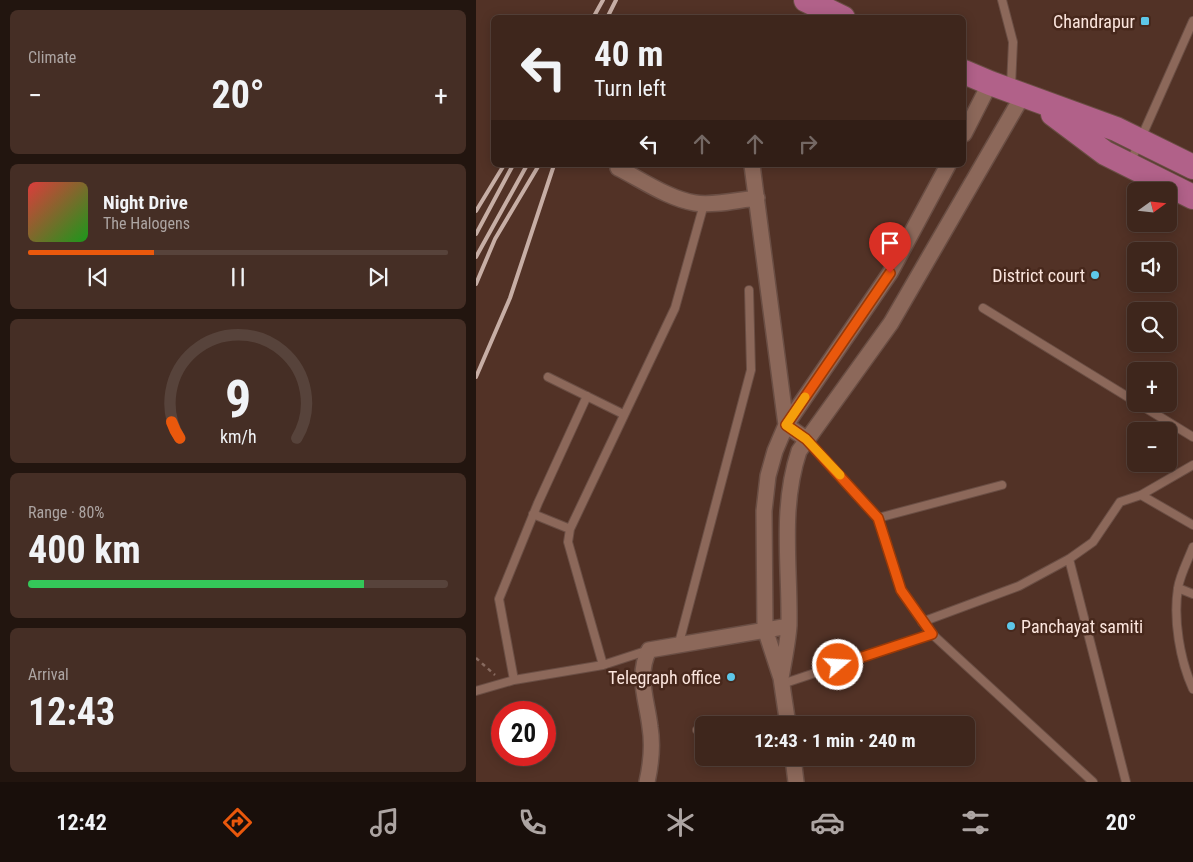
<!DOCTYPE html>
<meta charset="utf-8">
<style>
body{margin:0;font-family:"Roboto Condensed",sans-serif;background:#452e25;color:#f1f3f6;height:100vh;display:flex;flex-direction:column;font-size:19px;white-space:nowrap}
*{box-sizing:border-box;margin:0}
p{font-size:16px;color:#ada5a3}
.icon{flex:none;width:28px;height:28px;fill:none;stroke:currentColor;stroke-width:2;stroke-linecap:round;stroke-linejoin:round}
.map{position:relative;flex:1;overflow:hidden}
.details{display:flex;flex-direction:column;gap:10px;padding:10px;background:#22150f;width:476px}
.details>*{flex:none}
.hud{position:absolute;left:15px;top:15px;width:475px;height:152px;border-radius:8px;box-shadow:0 2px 12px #0003,0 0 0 1px #57433b;background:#3e261c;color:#f1f3f6;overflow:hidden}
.needle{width:32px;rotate:75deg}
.fabs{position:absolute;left:651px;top:182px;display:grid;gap:10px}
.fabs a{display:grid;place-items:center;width:50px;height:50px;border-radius:8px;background:#3e261c;box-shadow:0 2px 12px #0003,0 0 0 1px #57433b;font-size:25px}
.speed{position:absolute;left:15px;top:701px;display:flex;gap:10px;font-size:25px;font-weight:700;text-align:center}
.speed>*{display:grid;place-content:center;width:65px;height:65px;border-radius:50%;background:#3e261c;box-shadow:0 2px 12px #0003,0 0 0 1px #57433b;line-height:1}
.speed .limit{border:8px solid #d22;background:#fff;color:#111}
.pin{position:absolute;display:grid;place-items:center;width:42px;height:42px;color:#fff;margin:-51px -21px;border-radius:50% 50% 50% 0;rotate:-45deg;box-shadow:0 0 5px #0007}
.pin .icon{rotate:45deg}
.me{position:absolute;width:55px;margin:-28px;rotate:72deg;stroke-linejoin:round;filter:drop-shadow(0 0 4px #0008)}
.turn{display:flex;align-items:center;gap:18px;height:105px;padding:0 20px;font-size:22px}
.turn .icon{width:65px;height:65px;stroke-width:2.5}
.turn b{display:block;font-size:35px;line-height:42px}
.lanes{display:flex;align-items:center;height:48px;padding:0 20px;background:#0003;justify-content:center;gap:25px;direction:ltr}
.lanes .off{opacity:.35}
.big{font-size:38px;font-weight:700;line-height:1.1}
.details .card{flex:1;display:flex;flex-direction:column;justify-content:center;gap:8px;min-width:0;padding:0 18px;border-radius:8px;background:#452e25}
.details .dial{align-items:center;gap:0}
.dial svg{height:130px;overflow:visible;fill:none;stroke:#57433b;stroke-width:7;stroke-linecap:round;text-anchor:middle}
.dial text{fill:#f1f3f6;stroke:none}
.song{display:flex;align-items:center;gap:15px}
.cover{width:60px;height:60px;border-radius:8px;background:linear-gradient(135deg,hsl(0 70% 55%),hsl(120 70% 35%))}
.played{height:5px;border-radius:2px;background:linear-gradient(90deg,#ea580c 30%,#57433b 30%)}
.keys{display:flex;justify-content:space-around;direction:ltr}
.heat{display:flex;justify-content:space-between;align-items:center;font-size:28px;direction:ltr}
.charge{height:8px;border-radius:4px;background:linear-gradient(90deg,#34c759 80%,#57433b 0)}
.trip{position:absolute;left:219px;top:716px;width:280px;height:50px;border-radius:8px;background:#3e261c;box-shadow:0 2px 12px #0003,0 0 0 1px #57433b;font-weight:700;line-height:50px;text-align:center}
.tab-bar{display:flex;height:80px;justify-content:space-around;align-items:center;background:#190f0b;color:#ada5a3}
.tab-bar .icon{width:35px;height:35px}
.tab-bar .on{color:#ea580c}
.tab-bar b{font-size:22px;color:#f1f3f6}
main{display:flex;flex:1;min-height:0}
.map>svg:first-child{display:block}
</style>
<main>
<section class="details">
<div class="card"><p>Climate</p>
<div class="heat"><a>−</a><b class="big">20°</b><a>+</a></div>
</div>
<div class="card">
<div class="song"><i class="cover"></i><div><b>Night Drive</b><p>The Halogens</p></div></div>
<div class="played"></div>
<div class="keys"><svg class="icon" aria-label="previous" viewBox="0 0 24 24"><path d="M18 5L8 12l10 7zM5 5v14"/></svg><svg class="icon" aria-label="pause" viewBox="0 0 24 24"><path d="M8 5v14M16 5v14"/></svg><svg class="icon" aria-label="next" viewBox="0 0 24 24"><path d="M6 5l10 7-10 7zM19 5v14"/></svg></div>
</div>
<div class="card dial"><svg viewBox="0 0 100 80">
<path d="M14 69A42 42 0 1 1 86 69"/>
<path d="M14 69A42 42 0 0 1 9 59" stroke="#ea580c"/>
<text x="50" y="56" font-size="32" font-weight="700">9</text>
<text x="50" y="72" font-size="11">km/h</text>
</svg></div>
<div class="card"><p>Range · 80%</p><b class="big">400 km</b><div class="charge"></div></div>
<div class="card"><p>Arrival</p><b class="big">12:43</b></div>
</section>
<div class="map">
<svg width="717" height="782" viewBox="0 0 717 782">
<rect width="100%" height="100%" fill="#523226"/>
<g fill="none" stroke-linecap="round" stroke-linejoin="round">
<!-- service casing -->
<g stroke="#6a4e44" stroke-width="10">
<path id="service" d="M526,0L537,42L535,86
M654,163L717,21
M507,308L660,402
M72,377L147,414
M663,404L717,437
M330,439L402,518L425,590L456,634L617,782
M665,495L717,525
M57,514L94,529
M402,518L526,485
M717,547C712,560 704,575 702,588C697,620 704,660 717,689
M593,559L650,782
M702,588L717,594
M446,622L543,586L593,559L617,542L644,502L665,495L717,465
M203,643L275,370L273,290
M127,665L92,542L94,529L199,308L228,204
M38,680L23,599L62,503L111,396
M306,684L456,634
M0,691L38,680L127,665L173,650
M221,730H228"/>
</g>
<!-- minor casing -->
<g stroke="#6a4e44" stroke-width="18">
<path id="minor" d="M488,134L514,83
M276,165L310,425L330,439
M142,168C166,180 193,199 219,203C239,206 261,200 281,198
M305,678C308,660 312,642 313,625C314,565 304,508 323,451L415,323L547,95
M312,725L305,678L289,629L288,511L292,476L299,451L310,425L414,273L472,165
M317,758L320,782
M171,782C175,764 177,745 174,727C171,700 160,676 173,650L313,626"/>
</g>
<!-- primary casing -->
<g stroke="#6a4e44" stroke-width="26">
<path id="primary" d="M330,0L367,18
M488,72L514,83L640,129L717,167
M577,114L629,153L717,197"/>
</g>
<!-- path -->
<path stroke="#876a5f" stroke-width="2.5" stroke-dasharray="4 4" stroke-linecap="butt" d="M0,658L19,675"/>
<!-- service -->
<use href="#service" stroke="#8c685a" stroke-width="8"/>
<!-- minor -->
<use href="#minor" stroke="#8c685a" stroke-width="15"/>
<!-- primary -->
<use href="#primary" stroke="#b16189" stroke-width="24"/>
<!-- rail -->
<path stroke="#c7aea5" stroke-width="4" d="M117,18L127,0
M131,18L140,0
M0,211L28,165
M0,234L37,165
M0,257L51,165
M0,284L19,239L63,165
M0,377L34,298L78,165"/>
</g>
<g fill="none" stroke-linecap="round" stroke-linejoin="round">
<!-- route casing -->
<g stroke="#983908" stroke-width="12">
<path id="route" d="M362,665L456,634L425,590L402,518L330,439L310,425L414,273"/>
</g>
<!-- route -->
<use href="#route" stroke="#ea580c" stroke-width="9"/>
<!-- slow -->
<path stroke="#f59e0b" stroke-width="9" d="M329,397L310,425L330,439L364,475"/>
</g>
<!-- markers -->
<g fill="#5dc7e8" stroke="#47281c" stroke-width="2">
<rect x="664" y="16" width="10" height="10" rx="2.5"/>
<circle cx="619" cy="275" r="5"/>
<circle cx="535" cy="626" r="5"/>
<circle cx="255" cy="677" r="5"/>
</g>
<g text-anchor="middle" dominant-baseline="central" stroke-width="5" stroke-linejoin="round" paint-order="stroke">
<!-- poi labels -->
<g font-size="18" fill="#fbe5dd" stroke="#47281c" text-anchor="end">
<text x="659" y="21">Chandrapur</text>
<text x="609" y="275">District court</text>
<text x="545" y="626" text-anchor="start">Panchayat samiti</text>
<text x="245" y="677">Telegraph office</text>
</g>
</g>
</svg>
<div class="fabs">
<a><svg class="needle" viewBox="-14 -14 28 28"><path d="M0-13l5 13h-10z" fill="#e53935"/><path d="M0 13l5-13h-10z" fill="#ada5a3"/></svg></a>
<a><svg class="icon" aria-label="sound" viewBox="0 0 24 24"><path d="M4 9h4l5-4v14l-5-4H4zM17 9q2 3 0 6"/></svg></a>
<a><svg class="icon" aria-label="search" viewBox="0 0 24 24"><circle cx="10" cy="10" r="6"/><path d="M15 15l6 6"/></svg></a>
<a>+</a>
<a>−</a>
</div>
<div class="speed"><div class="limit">20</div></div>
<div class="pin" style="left:414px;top:273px;background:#d93025"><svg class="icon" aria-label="arrive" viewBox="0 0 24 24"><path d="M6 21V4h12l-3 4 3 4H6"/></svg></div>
<svg class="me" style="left:362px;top:665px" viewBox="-20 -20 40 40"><circle r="17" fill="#ea580c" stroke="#fff" stroke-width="3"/><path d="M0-11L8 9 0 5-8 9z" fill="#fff"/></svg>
<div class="trip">12:43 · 1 min · 240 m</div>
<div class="hud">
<div class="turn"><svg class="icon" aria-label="left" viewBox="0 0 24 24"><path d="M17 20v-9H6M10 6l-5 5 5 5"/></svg><div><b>40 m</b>Turn left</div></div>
<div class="lanes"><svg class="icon" aria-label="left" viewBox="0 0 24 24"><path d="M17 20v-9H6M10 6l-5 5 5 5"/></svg><svg class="icon off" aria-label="ahead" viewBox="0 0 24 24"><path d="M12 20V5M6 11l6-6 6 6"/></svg><svg class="icon off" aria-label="ahead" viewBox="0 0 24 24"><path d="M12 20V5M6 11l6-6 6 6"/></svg><svg class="icon off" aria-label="right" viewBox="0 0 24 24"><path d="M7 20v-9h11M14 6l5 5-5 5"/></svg></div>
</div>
</div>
</main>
<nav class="tab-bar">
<b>12:42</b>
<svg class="icon on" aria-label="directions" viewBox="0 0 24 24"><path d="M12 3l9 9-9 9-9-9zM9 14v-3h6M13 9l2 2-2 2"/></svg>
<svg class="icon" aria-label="music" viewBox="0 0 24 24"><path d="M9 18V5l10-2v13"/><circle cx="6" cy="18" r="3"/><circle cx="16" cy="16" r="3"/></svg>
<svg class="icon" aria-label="phone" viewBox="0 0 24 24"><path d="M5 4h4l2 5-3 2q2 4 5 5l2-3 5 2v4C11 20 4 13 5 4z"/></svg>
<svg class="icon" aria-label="climate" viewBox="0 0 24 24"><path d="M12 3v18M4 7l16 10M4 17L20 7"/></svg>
<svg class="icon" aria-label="car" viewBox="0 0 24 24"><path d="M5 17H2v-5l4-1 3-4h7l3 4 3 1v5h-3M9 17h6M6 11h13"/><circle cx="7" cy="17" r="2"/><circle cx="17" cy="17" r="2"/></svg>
<svg class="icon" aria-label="filters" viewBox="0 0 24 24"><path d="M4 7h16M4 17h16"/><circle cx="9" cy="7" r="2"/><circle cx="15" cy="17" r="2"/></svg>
<b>20°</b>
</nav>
